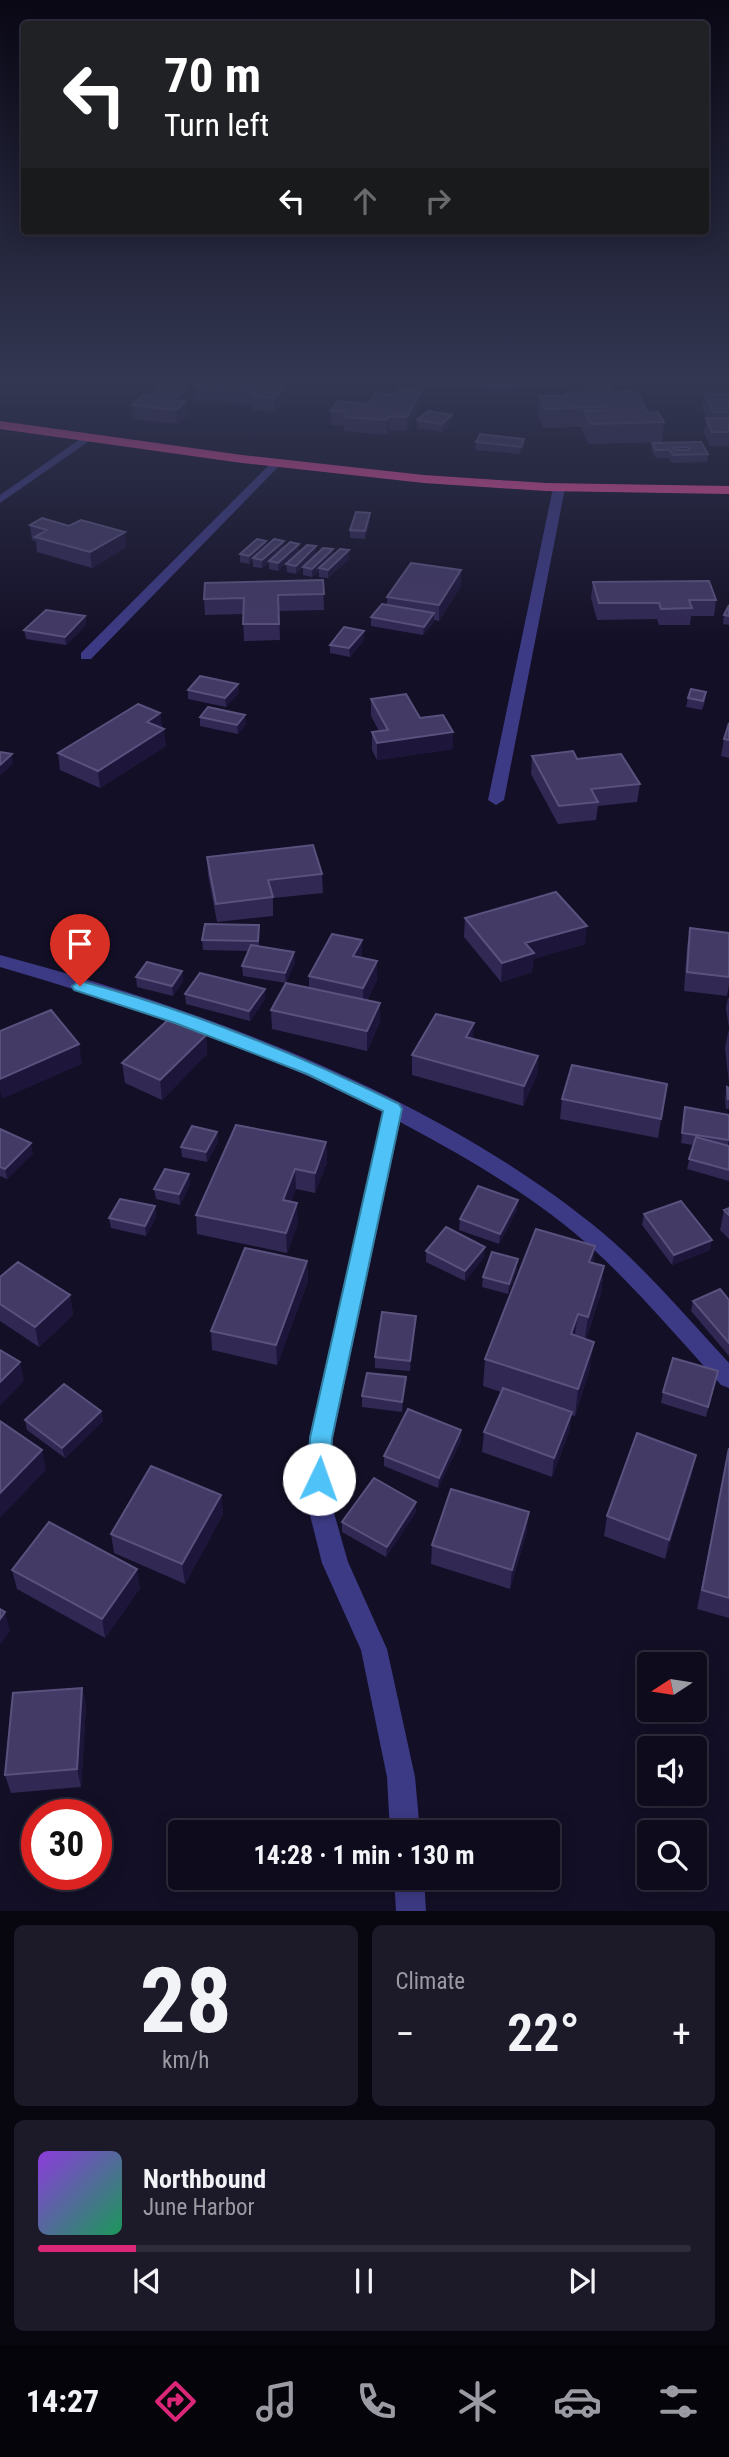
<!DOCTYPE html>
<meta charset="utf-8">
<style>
body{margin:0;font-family:"Roboto Condensed",sans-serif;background:#1c1929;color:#f1f3f6;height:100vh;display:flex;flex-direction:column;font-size:26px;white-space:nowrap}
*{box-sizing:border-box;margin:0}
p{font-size:23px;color:#9b9ba3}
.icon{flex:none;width:38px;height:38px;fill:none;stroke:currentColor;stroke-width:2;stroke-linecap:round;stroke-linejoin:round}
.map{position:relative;height:1911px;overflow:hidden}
.drawer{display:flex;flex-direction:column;gap:14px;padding:14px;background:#08060f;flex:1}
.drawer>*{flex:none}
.banner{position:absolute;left:21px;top:21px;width:688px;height:214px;border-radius:7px;box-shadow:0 4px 18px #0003,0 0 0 2px #2e2b3b;background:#202124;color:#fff;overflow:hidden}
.needle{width:46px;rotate:258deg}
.buttons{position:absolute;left:637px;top:1652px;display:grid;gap:14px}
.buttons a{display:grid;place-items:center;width:70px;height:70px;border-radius:7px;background:#0e0b1c;box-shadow:0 4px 18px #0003,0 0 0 2px #2e2b3b;font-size:35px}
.speed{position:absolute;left:21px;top:1799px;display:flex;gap:14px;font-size:35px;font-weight:700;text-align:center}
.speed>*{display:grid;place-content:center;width:91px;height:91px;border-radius:50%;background:#0e0b1c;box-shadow:0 4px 18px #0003,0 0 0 2px #2e2b3b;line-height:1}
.speed .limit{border:10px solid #d22;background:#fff;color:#111}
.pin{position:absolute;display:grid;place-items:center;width:60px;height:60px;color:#fff;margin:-72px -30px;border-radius:50% 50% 50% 0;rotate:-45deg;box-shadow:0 0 7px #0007}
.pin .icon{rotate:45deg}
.me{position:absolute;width:77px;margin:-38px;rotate:3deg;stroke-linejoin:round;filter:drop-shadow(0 0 5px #0008)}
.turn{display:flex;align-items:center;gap:24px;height:147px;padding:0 28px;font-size:32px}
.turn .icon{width:91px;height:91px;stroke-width:2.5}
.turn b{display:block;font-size:49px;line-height:60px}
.lanes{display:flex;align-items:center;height:66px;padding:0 28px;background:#0003;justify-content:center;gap:35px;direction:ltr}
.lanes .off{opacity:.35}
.big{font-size:52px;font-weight:700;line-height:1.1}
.drawer .card{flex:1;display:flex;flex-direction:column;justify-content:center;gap:10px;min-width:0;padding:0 24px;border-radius:10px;background:#1c1929}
.drawer .dial{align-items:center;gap:0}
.dial b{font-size:91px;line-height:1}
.song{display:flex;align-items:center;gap:21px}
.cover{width:84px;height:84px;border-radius:10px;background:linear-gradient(135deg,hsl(270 70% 55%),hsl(150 70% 35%))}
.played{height:7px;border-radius:4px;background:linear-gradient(90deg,#db2777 15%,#2e2b3b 15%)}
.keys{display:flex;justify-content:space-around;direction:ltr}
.heat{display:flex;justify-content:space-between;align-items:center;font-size:38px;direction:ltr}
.drawer .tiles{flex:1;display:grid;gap:14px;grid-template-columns:1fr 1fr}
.card:last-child{grid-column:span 2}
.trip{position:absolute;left:168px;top:1820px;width:392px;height:70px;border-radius:7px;background:#0e0b1c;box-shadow:0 4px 18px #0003,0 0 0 2px #2e2b3b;font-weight:700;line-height:70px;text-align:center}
.menu{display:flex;height:112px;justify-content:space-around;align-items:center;background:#06040b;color:#9b9ba3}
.menu .icon{width:49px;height:49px}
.menu .current{color:#db2777}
.menu b{font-size:32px;color:#f1f3f6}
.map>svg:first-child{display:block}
</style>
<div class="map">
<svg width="729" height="1911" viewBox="0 0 729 1911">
<rect width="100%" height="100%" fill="#130f26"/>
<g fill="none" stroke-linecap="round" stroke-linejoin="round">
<!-- street -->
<path fill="#3d3a85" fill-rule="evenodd" d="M370,378H420L496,384L577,378H629L624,381L496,390L375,381Z
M86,435L95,437L0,503V495Z
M272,462L281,464L91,659H81V653Z
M559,485L565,488L504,800L496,805L488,800L553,488Z
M0,955C205,1009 439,1097 603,1233C648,1271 689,1320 729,1363V1388L721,1385C679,1339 638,1290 592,1248C536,1197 467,1158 400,1122L333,1438L330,1499L348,1562L387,1649L415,1777L420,1832H390L387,1777L361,1650L322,1563L306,1499L309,1438L383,1112C261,1049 131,1005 0,967Z
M394,1878H424L426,1911H396Z"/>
<!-- highway -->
<path fill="#ff4fa3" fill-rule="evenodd" d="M0,421L242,455L424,475L546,483L729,486V494L546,491L424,483L242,463L0,429Z"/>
</g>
<!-- wall -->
<path fill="#312854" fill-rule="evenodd" d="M202,378H262L263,380L288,396L274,412L251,410V405L195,400V386Z
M585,386L610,392L664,422L662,442L589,444L582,430V427L543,428L538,415L539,396H567V393L584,392Z
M421,390V404L407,431L390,430L387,435L344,431V426L331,425V411L369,404L395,395Z
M704,394H729V446H710L704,432L707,418L702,408Z
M188,402L186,403L187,415L177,424L133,419L132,405Z
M452,415V422L442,432L417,428V420Z
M476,442L524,446L520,454L475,450Z
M701,442L708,454L707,462L672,463L669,458H656L651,450L652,443ZM688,447L689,449L675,450L673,448Z
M370,513V521L365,539L350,538V530Z
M30,525L126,547L92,568L37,552L36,541L32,540Z
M266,541L267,546L284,541V547L299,544V552L278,571L269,569V563L262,568L253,567V561L249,564L240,562V554Z
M316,546V554L333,555L349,559L328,578L319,577V571L312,577L303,575V567L296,574L287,572L286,564Z
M323,580L324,610L279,611L280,640L244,641L243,614L205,615L204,599Z
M593,582L716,600L714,616H691L690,625H659L657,619L597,620L591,598Z
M461,586L439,621L434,620V622L423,635L371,626V617L387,605V597Z
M729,605V625L723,624L724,615Z
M85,616L86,625L66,645L26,639L24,630Z
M364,640L350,657L330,653V645Z
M238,684L239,693L226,707L188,699V690Z
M706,692L705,701L702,710L686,707L688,698Z
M371,699L420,718L453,749L377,760L372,750V732L379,731L371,716Z
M160,713L162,728L166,746L100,788L60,770L58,753Z
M200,717L246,724L238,734L200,726Z
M729,723V758L721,756L724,739Z
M532,756L577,759L640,784L637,802L598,806L596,820L558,824L531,774Z
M207,857L322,874L323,893L273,898V916L217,922L208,875Z
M465,918L585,944L533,959L532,972L501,982L464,937Z
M259,925V947L295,962L286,983L243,976L242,966L249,951L203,950L202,940Z
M690,928L729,933V985L727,996L684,991L687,947Z
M362,940V958L377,961V980L367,1000L380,1022L367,1051L272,1029L271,1010L309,988V976Z
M182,971L183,981L173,996L137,987L136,977Z
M185,994L265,999L250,1021L186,1004Z
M728,998H729V1028L726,1008Z
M729,1029V1084L725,1048Z
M206,1035L207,1054L162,1100L125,1083L122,1063Z
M412,1055L538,1056L537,1075L523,1106L412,1075Z
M667,1084L658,1138L560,1119L562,1099Z
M727,1087L729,1088V1109H726L725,1098Z
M685,1107L729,1140L728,1145L729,1146V1181L687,1169L693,1145L681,1143Z
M0,1129L33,1153L7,1179L0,1176Z
M217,1132L218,1142L207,1162L182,1157L181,1147Z
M326,1142L327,1162L315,1193L296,1189L291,1202L298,1223L287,1253L197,1234L196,1215Z
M190,1184L180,1205L156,1199L154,1189Z
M155,1206L156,1217L146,1236L111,1228L109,1218Z
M729,1208V1239L720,1230L724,1210Z
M517,1210L499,1244L459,1230L460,1219Z
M644,1214L710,1250L672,1265L642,1225Z
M595,1246L593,1263L604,1266L601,1293L586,1339L590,1368L575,1416L571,1415L569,1432L552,1477L482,1452L484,1432L501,1392L483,1386L485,1359Z
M426,1251L484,1257L465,1281L426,1262Z
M307,1261L308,1281L277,1365L212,1350L211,1331Z
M517,1269L508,1294L482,1287L483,1277Z
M0,1277L70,1295L73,1315L39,1347L0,1321Z
M729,1300V1356L691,1311L693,1301Z
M416,1316L410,1371L375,1368V1357Z
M406,1377L405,1387L402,1412L362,1407V1396Z
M715,1382L706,1417L661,1403L663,1392Z
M101,1411L103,1421L65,1458L27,1430L25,1420Z
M461,1430V1441L438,1488L384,1466V1456Z
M729,1447V1618L697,1609Z
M692,1474L665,1559L604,1536L607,1516Z
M221,1495L223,1514L185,1584L114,1553L111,1534Z
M416,1502V1512L386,1557L342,1532V1522Z
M527,1531L510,1589L431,1564L432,1545Z
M12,1570L140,1588L105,1638L17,1589Z
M82,1688L86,1706L81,1787L11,1793L5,1775Z"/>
<!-- shaded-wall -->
<path fill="#1d163a" d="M288,382V396L274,412V398Z
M187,388L188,402L186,403L187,415L177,424L176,410L173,400Z
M421,390V404L407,431V417Z
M452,415V422L442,432V424Z
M390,416V430L387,435V420Z
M524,439V446L520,454L521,447Z
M370,513V521L365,539V531Z
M125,532L126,547L92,568L90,552Z
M266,541L267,549L253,558V561L249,564V556Z
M284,541V549L269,561V563L262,568V560Z
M299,544V552L278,571V563Z
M316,546V554L296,574V566Z
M333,549V558L319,568V571L312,577V569Z
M349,550V559L328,578V570Z
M461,570V586L439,621V605Z
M434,613V622L423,635L424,627Z
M85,616L86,625L66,645L65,637Z
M364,631V640L350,657L349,648Z
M238,684L239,693L226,707L225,698Z
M160,713L162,731L164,729L166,746L100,788L98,771L147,722Z
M245,715L246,724L238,734L237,725Z
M453,732V749L377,760V743Z
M12,754L13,764L0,776V765Z
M587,926L585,944L533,959L532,972L501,982L502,963L525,943Z
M362,940V959L353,956Z
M294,952L295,962L286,983L285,973Z
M377,961V980L363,1007V988Z
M182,971L183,981L173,996L172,986Z
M265,989V999L250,1021L249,1011Z
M380,1003V1022L367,1051V1031Z
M474,1023L473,1042L466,1037Z
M206,1035L207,1054L162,1100L160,1080Z
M79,1044L82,1064L2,1099L0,1090V1079Z
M538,1056L537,1075L523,1106L524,1086Z
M217,1132L218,1142L207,1162L206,1152Z
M326,1142L327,1162L315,1193V1173Z
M31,1143L33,1153L7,1179L5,1169Z
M295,1169L296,1189L284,1220L283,1200Z
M189,1174L190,1184L180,1205L179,1194Z
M518,1200L517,1210L499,1244L500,1234Z
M297,1203L298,1223L287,1253L286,1233Z
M155,1206L156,1217L146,1236L145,1226Z
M712,1240L710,1250L672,1265L674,1255Z
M595,1246L591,1273L589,1262Z
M485,1247L484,1257L465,1281V1271Z
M518,1259L517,1269L508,1294L509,1284Z
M307,1261L308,1281L277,1365L276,1345Z
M604,1266L601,1293L584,1344L588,1317Z
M70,1295L73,1315L39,1347L35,1327Z
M578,1314L574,1341L571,1334Z
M416,1316L415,1326L410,1371V1361Z
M594,1342L590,1368L575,1416L578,1389Z
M20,1362L24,1381L0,1406V1382Z
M406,1377L405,1387L402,1412V1402Z
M101,1411L103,1421L65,1458L62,1448Z
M572,1412L569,1432L552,1477L554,1458Z
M461,1430V1441L438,1488L439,1478Z
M42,1450L46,1470L0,1518V1493Z
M696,1455L692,1474L665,1559L669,1540Z
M221,1495L223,1514L185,1584L182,1564Z
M416,1502V1512L386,1557L387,1547Z
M529,1512L527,1531L510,1589L512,1570Z
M137,1569L140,1588L105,1638L102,1619Z
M5,1612L10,1631L0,1645V1619Z
M82,1688L86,1706L81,1787L77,1769Z"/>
<!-- building -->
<path fill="#433a66" stroke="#5a527e" stroke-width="2" fill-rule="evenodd" d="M202,378H258L257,379L288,382L274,398L251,396L255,392L195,386Z
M162,385L187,388L173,400L186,402L176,410L132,405L144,395L150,396Z
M585,386H609L610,392H586Z
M399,388L421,390L407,417L390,416L387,420L344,417L347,412L331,411L337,401L369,404L375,393L395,395Z
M636,391L648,413L658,412L664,422L591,424L584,411L605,410L603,407L545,409L539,396H568L567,393Z
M704,394H729V412H713Z
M428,411L452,415L442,424L417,420Z
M706,418H729V432H712Z
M480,434L524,439L521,447L476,442Z
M701,442L708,454L673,455L670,450H656L652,443ZM688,447L689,450H675L673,448Z
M356,512L370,513L365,531L350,530Z
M42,518L69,526L81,520L125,532L90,552L35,537L47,530L30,525Z
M257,539L266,541L249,556L240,554Z
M274,539L284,541L262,560L253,558Z
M290,542L299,544L278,563L269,561Z
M307,545L316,546L296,566L286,564Z
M323,548L333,549L312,569L303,567Z
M340,549L349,550L328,570L319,568Z
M411,563L461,570L439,605L387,597Z
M323,580L324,594L278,595L279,624H243L244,598L204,599L205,583Z
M709,581L716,600H689L692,608L661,609L659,603H599L593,582Z
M382,604L434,613L424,627L371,617Z
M729,605V616L724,615Z
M46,610L85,616L65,637L24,630Z
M344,627L364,631L349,648L330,645Z
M200,676L238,684L225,698L188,690Z
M691,689L706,692L703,701L688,698Z
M406,694L420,718L443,715L453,732L377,743L372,732L388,730L371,699Z
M138,704L160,713L147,722L164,729L98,771L58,753Z
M208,707L245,715L237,725L200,717Z
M729,723V740L724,739Z
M573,751L577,759L621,754L640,784L591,789L598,802L559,806L532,756Z
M0,752L12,754L0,765Z
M313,845L322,874L268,880L273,897L216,904L207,857Z
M556,892L587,926L525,943L534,953L502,963L465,918Z
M205,924L259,925L258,941L202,940Z
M690,928L729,933V977L687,972Z
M332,934L362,940L353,956L377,961L363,988L309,976Z
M251,945L294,952L285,973L242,966Z
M147,962L182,971L172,986L136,977Z
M200,973L265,989L249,1011L185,994Z
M286,983L380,1003L367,1031L271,1010Z
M51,1010L79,1044L0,1079V1031Z
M436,1014L474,1023L466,1037L538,1056L524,1086L412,1055Z
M169,1019L206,1035L160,1080L122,1063Z
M572,1065L667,1084L661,1119L562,1099Z
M727,1087L729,1088V1099H728Z
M685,1107L729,1115V1140L682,1133Z
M236,1125L326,1142L315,1173L295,1169L283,1200L297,1203L286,1233L196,1215Z
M192,1126L217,1132L206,1152L181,1147Z
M0,1129L31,1143L5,1169L0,1167Z
M696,1137L729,1146V1170L689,1159Z
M165,1169L189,1174L179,1194L154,1189Z
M478,1186L518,1200L500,1234L460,1219Z
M120,1199L155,1206L145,1226L109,1218Z
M681,1201L712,1240L674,1255L644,1214Z
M729,1208V1215L724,1210Z
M446,1227L485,1247L465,1271L426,1251Z
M536,1229L595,1246L589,1262L604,1266L588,1317L578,1314L571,1334L594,1342L578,1389L485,1359Z
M245,1248L307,1261L276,1345L211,1331Z
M492,1252L518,1259L509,1284L483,1277Z
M18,1262L70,1295L35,1327L0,1304V1277Z
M720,1289L729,1300V1343L693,1301Z
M382,1312L416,1316L410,1361L375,1357Z
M0,1350L20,1362L0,1382Z
M673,1358L718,1371L708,1407L663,1392Z
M367,1373L406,1377L402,1402L362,1396Z
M64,1384L101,1411L62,1448L25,1420Z
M503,1388L572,1412L554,1458L484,1432Z
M408,1409L461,1430L439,1478L384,1456Z
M0,1421L42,1450L0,1493Z
M637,1433L696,1455L669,1540L607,1516Z
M729,1448V1598L702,1590Z
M151,1466L221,1495L182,1564L111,1534Z
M374,1478L416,1502L387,1547L342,1522Z
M451,1489L529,1512L512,1570L432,1545Z
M49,1522L137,1569L102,1619L12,1570Z
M0,1609L5,1612L0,1619Z
M82,1688L77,1769L5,1775L13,1693Z"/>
<!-- sky -->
<linearGradient id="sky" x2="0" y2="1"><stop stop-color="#0a0815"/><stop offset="0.59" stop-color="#333752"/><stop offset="1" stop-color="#333752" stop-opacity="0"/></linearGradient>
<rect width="729" height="646" fill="url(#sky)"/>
<!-- route -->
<path fill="#4fc3f7" stroke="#337fa1" stroke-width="2" d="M80,981C190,1010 297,1054 399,1104L402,1109L332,1438L330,1479L327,1486L319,1489L311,1486L308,1479L310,1438L383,1111L307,1074L175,1023L74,990L72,986Z"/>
</svg>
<div class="buttons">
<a><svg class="needle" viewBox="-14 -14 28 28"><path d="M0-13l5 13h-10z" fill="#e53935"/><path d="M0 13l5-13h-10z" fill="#9b9ba3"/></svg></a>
<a><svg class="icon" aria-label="sound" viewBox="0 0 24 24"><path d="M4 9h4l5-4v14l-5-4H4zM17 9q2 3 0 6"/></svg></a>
<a><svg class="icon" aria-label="search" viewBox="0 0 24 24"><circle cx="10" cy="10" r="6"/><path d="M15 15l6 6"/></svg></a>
</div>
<div class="speed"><div class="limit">30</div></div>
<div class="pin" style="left:80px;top:986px;background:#d93025"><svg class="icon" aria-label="arrive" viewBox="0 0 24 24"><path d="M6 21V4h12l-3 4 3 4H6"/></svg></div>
<svg class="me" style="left:319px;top:1479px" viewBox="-20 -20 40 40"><circle r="19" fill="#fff"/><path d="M0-13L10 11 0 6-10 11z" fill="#4fc3f7"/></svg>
<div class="trip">14:28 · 1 min · 130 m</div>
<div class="banner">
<div class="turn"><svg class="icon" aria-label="left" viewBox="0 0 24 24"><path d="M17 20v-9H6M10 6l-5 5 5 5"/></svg><div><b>70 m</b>Turn left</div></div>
<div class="lanes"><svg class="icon" aria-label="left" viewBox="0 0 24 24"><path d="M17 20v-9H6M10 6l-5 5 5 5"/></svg><svg class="icon off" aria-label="ahead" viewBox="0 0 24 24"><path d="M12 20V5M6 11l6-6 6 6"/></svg><svg class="icon off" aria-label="right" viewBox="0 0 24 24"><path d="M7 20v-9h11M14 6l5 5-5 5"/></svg></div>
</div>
</div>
<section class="drawer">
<div class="tiles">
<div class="card dial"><b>28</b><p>km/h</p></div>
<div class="card"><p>Climate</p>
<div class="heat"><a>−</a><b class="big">22°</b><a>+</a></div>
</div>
<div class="card">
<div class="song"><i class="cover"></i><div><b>Northbound</b><p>June Harbor</p></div></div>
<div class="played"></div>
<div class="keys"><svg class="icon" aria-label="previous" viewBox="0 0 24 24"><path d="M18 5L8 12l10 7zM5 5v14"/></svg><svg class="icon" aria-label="pause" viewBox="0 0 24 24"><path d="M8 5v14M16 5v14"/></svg><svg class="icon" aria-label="next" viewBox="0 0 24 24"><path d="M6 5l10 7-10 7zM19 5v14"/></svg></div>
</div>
</div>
</section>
<nav class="menu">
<b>14:27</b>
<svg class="icon current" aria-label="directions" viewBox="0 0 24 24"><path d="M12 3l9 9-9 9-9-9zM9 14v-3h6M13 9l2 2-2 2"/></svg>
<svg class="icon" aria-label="music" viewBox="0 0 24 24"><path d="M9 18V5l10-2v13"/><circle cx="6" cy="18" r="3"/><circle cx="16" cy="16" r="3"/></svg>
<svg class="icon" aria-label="phone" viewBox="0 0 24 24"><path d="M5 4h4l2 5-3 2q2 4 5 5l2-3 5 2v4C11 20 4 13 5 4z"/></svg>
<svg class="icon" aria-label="climate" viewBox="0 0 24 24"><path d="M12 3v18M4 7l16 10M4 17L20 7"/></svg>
<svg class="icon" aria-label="car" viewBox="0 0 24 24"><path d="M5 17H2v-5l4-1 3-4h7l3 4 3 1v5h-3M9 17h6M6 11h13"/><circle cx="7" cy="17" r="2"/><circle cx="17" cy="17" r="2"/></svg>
<svg class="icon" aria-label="filters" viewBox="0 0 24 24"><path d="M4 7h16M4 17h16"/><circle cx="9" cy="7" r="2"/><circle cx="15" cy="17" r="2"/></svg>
</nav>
